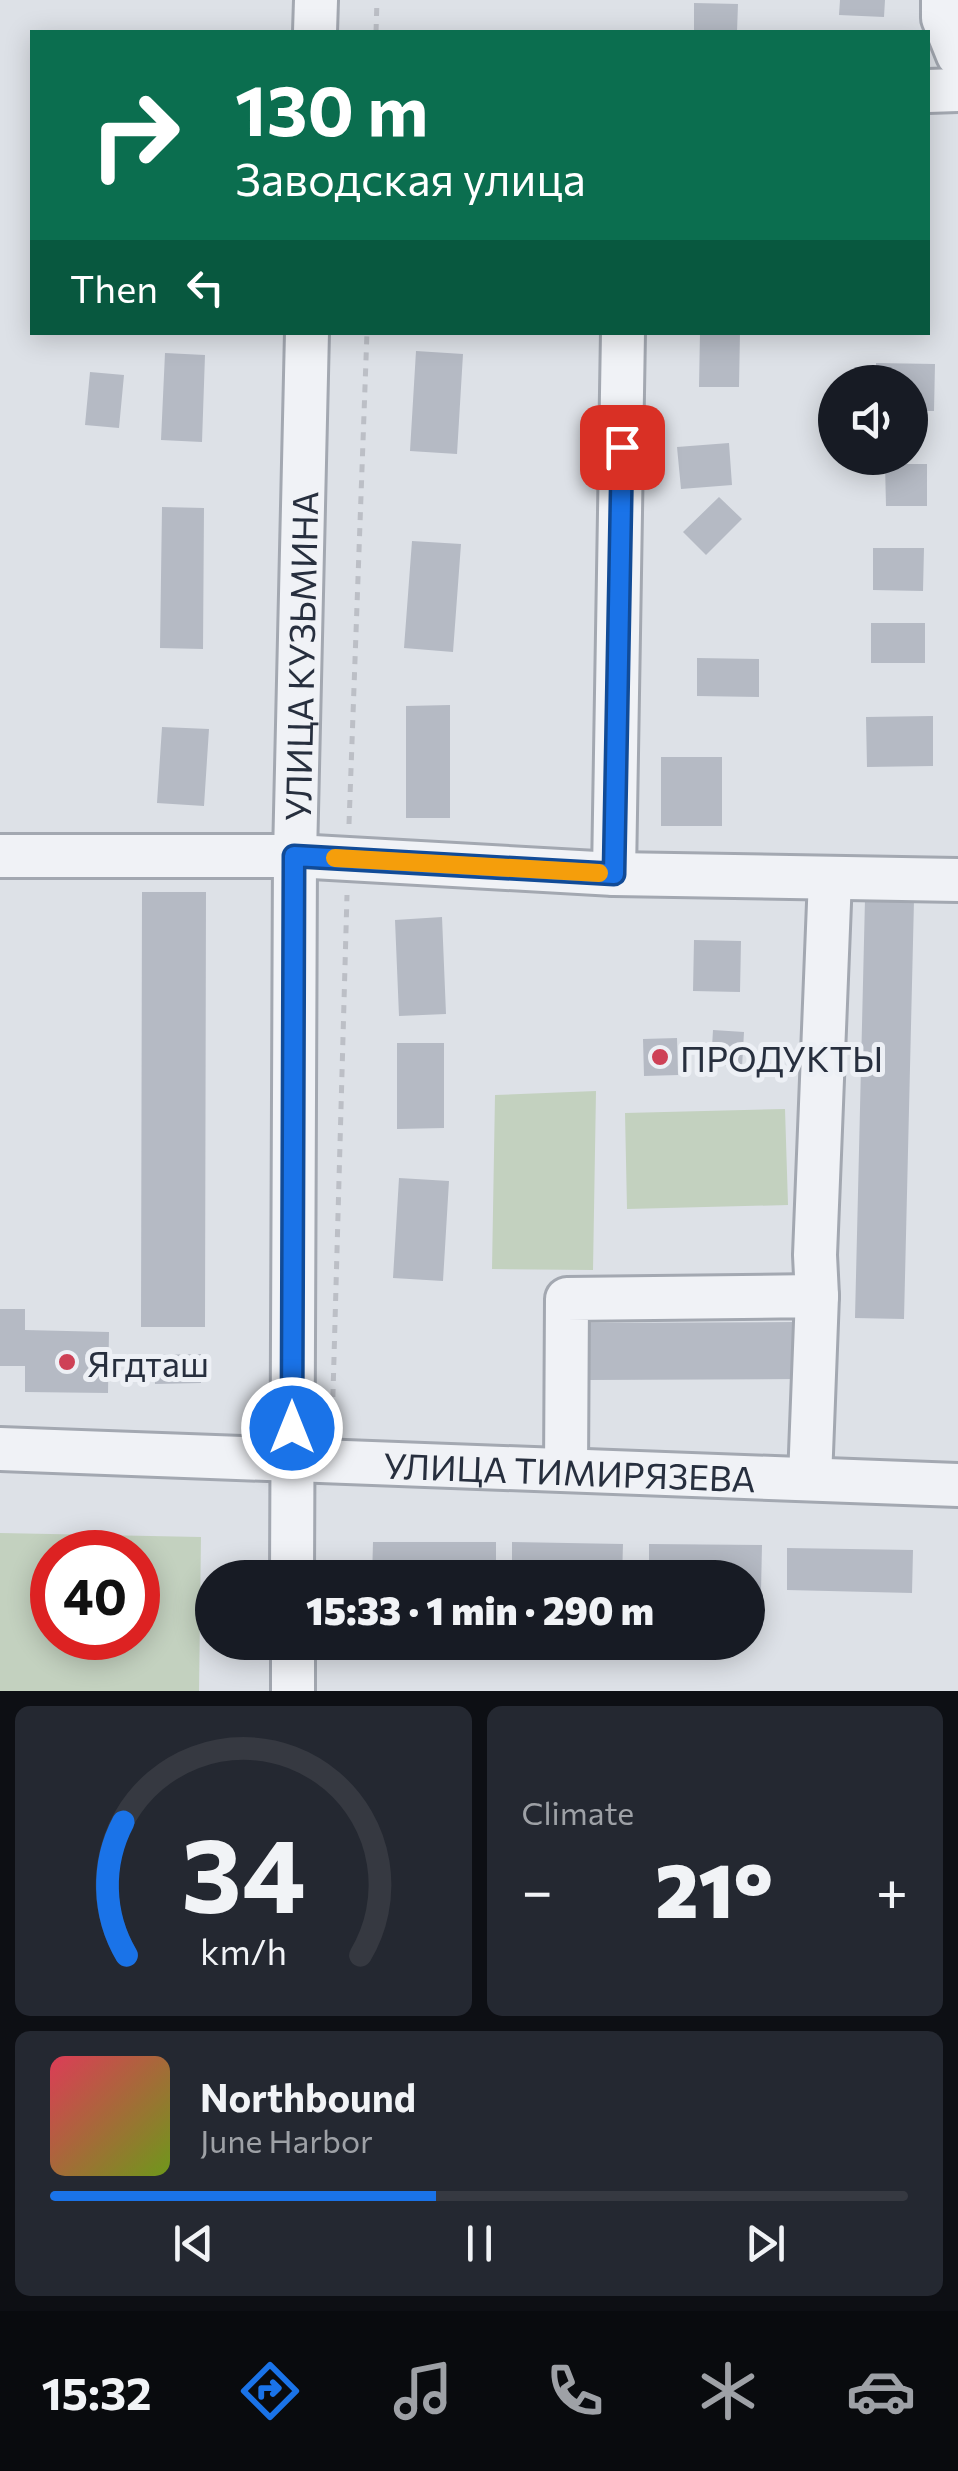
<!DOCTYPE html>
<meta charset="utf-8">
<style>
body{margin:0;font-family:Commissioner,sans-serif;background:#242831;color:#f1f3f6;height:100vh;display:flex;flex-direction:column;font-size:38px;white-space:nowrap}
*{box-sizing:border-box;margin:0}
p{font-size:32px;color:#9ea1a6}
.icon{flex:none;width:55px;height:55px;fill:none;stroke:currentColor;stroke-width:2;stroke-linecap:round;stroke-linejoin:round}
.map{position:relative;height:1691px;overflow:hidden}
.details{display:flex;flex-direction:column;gap:15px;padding:15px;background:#0d0f14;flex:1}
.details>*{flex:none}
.hud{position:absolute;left:30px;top:30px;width:900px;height:305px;border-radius:0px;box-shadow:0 5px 25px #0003;background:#0b6e4f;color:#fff;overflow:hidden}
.controls{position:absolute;left:818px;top:365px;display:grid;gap:20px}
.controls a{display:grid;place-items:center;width:110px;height:110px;border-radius:50%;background:#171b24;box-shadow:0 5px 25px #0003;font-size:50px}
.speed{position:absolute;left:30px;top:1530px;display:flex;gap:20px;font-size:50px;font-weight:700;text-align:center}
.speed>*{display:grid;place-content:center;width:130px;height:130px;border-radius:50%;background:#171b24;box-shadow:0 5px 25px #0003;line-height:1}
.speed .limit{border:15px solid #d22;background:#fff;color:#111}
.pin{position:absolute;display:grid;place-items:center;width:85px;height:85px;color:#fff;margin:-42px;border-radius:20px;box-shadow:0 5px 15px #0006}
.me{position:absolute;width:110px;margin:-55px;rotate:0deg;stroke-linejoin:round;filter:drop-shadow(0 0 8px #0008)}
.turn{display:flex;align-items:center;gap:35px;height:210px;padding:0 40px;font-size:45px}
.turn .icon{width:130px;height:130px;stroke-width:2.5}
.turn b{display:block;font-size:70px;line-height:85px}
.then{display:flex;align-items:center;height:95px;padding:0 40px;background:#0003;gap:20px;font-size:38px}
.big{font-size:75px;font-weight:800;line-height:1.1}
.details .card{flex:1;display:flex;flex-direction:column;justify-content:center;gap:15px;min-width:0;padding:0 35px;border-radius:15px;background:#242831}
.details .dial{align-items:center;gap:0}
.dial svg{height:260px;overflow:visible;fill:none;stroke:#363941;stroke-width:7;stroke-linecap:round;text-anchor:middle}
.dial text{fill:#f1f3f6;stroke:none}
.song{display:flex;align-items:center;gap:30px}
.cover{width:120px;height:120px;border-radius:15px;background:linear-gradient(135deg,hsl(350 70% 55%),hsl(80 70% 35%))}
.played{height:10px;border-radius:5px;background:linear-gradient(90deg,#1a73e8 45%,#363941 45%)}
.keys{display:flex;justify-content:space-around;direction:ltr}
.heat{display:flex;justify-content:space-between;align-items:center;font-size:55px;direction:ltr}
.details .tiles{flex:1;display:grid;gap:15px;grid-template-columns:1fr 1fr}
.card:last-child{grid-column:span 2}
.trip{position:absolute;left:195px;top:1560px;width:570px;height:100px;border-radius:50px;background:#171b24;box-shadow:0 5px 25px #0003;font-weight:800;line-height:100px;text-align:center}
.dock{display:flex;height:160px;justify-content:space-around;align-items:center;background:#090b0e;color:#9ea1a6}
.dock .icon{width:70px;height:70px}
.dock .active{color:#1a73e8}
.dock b{font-size:45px;color:#f1f3f6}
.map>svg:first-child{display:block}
</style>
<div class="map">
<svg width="958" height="1691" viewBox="0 0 958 1691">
<rect width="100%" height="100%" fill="#dde1e7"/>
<!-- green -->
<path fill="#c3d1bf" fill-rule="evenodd" d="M596,1091L593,1270L492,1269L495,1095Z
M785,1109L788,1205L627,1209L625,1113Z
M0,1533L201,1537L199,1691H0ZM52,1552H138V1638H52Z"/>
<!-- building -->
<path fill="#b5bac4" d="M840,0H885L884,17L839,15Z
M694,3L738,4L737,32H694Z
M700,332H740L739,387H699Z
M416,351L463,354L457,454L410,451Z
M165,353L205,355L202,442L161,440Z
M876,363L935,364L934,411H910V382H876Z
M90,372L124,375L119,428L85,425Z
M729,443L732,485L681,489L677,447Z
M885,464H927V506H886Z
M719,497L742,519L706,555L683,532Z
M162,507L204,508L203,649L160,648Z
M412,541L461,544L453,652L404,648Z
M873,548H924L923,591L873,590Z
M871,623H925V663H871Z
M697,658L759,659V697L697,696Z
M450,705V818H406V706Z
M933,716V766L867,767L866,717Z
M162,727L209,729L204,806L157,803Z
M661,757H722V826H661Z
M142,892H206L205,1327H141Z
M865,899L914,900L904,1319L855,1318Z
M442,917L446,1014L399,1016L395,920Z
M694,940L741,941L740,992L693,991Z
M713,1030L744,1032L742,1067L711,1065Z
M677,1038L678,1075L644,1076L643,1039Z
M397,1043H444V1128L397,1129Z
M399,1178L449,1181L443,1281L393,1278Z
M0,1309H25V1330L109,1332L108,1393L25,1392V1366H0Z
M797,1322V1379L586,1380V1323Z
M201,1354V1383L155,1384V1355Z
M373,1542H496V1578H372Z
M512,1542L623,1544L622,1578H512Z
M649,1544L762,1545L761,1591H748V1578H649Z
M787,1548L913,1550L912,1593L787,1590Z"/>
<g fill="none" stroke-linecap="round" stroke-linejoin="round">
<!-- minor casing -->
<g stroke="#a3a8b1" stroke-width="48">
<g id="minor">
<path d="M943,0V18L958,55"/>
<path d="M315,32L316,0"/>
<path d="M928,91L958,90"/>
<path d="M0,856H295L614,874L958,880"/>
<path d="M614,874L623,332"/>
<path d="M817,1296L815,1255L830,878"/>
<path id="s1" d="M0,1449L958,1485"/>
<path d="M566,1470L567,1299L817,1296L810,1479"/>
<path id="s2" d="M292,1578L295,856L307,332"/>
<path d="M293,1642V1691"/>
</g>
</g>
<!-- path -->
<path stroke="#bcbfc6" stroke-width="5" stroke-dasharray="8 8" stroke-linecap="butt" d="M376,32L377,0
M349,824L367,332
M332,1429L347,895"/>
<!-- minor -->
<use href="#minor" stroke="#f0f2f6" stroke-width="42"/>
</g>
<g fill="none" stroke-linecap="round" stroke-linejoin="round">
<!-- route casing -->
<g stroke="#114b97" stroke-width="25">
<path id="route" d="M292,1428L294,856L614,874L622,447"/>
</g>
<!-- route -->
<use href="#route" stroke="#1a73e8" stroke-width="18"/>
<!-- slow -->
<path stroke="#f59e0b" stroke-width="18" d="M335,858L599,873"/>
</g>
<!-- markers -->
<g fill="#ce4156" stroke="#edf0f5" stroke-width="4">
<circle cx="660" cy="1057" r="10"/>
<circle cx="67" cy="1362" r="10"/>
</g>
<g text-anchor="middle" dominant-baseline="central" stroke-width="10" stroke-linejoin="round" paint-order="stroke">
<!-- street labels -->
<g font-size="35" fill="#272f3e" stroke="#edf0f5">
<text stroke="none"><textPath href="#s2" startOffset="922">УЛИЦА КУЗЬМИНА</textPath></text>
<text stroke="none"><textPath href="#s1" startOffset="570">УЛИЦА ТИМИРЯЗЕВА</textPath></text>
</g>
<!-- poi labels -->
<g font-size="35" fill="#272f3e" stroke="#edf0f5" text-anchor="start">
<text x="680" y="1057">ПРОДУКТЫ</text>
<text x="87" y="1362">Ягдташ</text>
</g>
</g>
</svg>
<div class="controls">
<a><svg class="icon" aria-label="sound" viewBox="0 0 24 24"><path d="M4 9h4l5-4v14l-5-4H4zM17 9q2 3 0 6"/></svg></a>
</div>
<div class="speed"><div class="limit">40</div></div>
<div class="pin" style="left:622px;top:447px;background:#d93025"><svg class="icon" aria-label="arrive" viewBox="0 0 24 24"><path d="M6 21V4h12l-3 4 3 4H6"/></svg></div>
<svg class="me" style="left:292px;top:1428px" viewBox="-20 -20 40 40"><circle r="17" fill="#1a73e8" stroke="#fff" stroke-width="3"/><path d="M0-11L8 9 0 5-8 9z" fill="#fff"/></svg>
<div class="trip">15:33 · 1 min · 290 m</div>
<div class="hud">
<div class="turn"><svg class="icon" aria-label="right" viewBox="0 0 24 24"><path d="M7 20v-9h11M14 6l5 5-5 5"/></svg><div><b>130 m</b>Заводская улица</div></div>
<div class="then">Then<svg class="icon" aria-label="left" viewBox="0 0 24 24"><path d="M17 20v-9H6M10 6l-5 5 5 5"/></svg></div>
</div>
</div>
<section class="details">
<div class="tiles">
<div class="card dial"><svg viewBox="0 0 100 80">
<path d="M14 69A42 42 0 1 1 86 69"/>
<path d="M14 69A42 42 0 0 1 13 28" stroke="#1a73e8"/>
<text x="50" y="56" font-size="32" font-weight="700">34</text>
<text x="50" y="72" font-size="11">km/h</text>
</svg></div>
<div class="card"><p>Climate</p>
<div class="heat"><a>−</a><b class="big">21°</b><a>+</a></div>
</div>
<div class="card">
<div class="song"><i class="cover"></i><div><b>Northbound</b><p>June Harbor</p></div></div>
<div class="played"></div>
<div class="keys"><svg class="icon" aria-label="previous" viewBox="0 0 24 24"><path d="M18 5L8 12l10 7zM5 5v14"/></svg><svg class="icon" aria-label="pause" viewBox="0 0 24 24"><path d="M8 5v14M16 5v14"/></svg><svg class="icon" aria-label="next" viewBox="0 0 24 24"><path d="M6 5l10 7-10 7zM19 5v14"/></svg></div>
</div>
</div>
</section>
<nav class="dock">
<b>15:32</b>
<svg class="icon active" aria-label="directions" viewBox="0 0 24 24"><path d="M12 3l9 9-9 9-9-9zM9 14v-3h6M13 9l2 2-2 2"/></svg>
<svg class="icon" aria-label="music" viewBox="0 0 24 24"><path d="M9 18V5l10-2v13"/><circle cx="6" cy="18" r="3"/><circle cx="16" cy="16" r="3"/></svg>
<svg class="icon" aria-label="phone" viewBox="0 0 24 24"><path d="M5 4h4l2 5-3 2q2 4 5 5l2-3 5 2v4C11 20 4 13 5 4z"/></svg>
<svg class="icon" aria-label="climate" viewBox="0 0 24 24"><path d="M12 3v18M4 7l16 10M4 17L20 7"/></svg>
<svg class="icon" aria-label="car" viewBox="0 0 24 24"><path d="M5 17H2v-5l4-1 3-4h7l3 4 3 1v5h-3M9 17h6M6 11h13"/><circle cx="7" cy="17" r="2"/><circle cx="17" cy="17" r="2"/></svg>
</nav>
